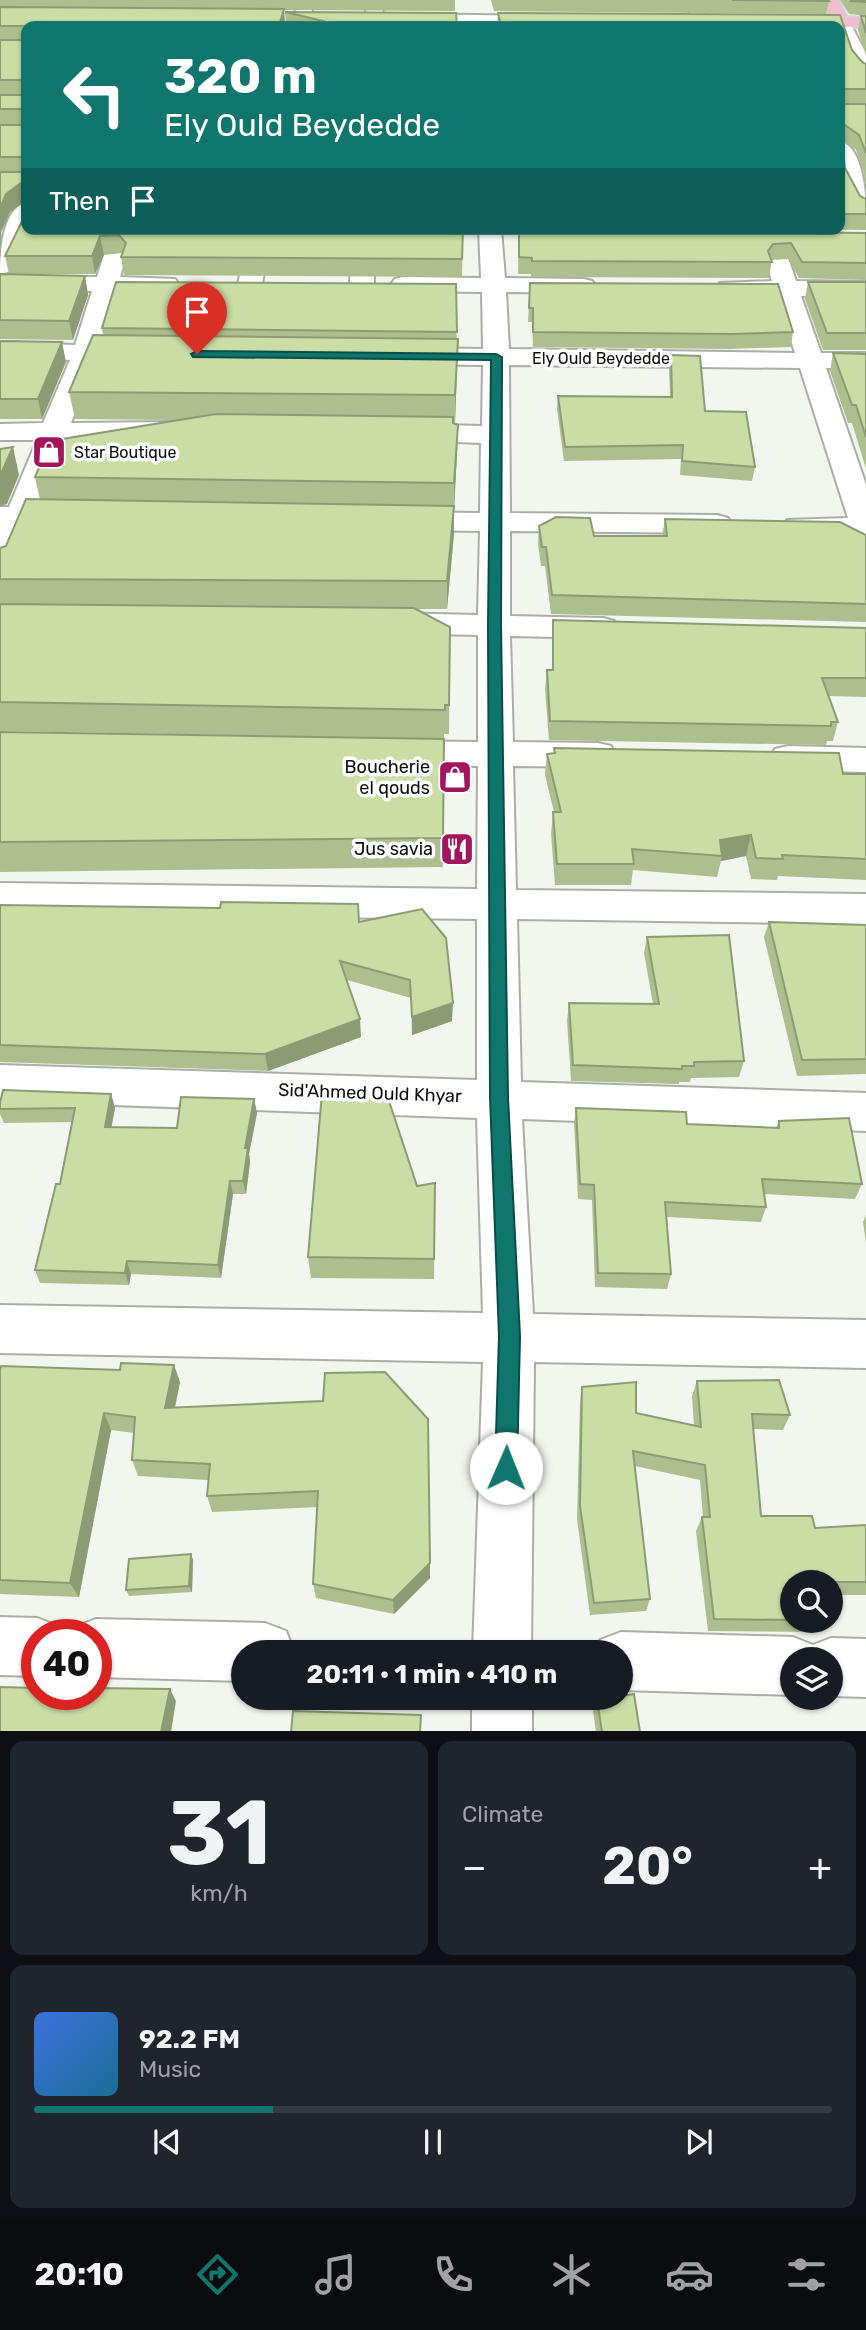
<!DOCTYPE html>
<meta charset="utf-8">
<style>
body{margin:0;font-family:Rubik,sans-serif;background:#20242c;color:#f1f3f6;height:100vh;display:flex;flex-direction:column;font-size:26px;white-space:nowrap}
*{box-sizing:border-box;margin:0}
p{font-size:23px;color:#9ea1a6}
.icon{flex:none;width:38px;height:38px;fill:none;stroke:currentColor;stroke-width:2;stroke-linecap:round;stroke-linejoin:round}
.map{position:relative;height:1731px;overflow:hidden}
.side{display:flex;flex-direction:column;gap:10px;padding:10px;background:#0d0f14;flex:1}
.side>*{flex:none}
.guide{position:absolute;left:21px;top:21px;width:824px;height:214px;border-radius:14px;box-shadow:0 2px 5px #0004;background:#0f766e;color:#fff;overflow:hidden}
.fabs{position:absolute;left:780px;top:1570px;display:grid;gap:14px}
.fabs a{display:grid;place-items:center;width:63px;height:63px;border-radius:50%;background:#171b24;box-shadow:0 2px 5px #0004;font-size:35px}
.speed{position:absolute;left:21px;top:1619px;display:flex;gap:14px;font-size:35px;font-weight:700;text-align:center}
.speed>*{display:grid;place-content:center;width:91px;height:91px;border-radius:50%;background:#171b24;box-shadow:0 2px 5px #0004;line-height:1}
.speed .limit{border:10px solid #d22;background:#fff;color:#111}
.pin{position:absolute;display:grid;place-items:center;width:60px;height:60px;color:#fff;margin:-72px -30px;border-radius:50% 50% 50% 0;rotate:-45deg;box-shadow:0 0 7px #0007}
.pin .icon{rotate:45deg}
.me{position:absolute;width:77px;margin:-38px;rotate:1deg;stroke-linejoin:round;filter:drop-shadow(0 0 5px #0008)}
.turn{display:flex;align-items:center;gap:24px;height:147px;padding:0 28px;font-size:32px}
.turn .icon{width:91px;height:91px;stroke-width:2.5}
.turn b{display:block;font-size:49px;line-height:60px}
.then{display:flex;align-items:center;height:66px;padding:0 28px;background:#0003;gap:14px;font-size:26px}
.big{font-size:52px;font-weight:700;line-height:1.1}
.side .tile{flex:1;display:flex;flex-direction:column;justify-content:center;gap:10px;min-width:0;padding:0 24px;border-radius:14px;background:#20242c}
.side .dial{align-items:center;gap:0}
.dial b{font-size:91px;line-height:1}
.song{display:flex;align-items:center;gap:21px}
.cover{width:84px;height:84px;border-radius:10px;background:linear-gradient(135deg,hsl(220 70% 55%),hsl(200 70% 35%))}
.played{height:7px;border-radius:4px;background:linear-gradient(90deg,#0f766e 30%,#363941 30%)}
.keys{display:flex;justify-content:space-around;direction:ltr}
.heat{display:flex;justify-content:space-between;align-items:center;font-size:38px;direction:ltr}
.side .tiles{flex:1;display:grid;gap:10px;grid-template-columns:1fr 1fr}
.tile:last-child{grid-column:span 2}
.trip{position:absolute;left:231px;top:1640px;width:402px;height:70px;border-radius:35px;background:#171b24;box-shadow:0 2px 5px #0004;font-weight:700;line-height:70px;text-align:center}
.tabs{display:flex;height:112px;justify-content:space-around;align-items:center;background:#090b0e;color:#9ea1a6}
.tabs .icon{width:49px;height:49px}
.tabs .on{color:#0f766e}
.tabs b{font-size:32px;color:#f1f3f6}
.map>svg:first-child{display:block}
</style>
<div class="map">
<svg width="866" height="1732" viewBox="0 0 866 1732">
<rect width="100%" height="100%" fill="#f3f6ee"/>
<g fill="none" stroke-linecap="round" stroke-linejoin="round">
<!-- minor casing -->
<g stroke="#abaea6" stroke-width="4">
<path id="minor" d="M298,0H314L309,26H292Z
M367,0H383L382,26H365Z
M687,0H703L708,26H692Z
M405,14L551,16L560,21L551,26L399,23L396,19Z
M797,17L847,18L866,53V77C851,73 840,41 840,26H791L788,22L791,18Z
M840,141C863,147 866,194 866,214C843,208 840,161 840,141Z
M26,203L28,229L12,267L8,272L0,274C0,254 2,209 26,203Z
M112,229H134L120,277L175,279L179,284L175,289L116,291L100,345L147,349L151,354L147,359L95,360L71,423L173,422L183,424L187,430L183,436L173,438L64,440L38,508L80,512L85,518L80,524L31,526L11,574L0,576V507H9L37,440H0V424L43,423L70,360L0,358V342L75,345L92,291H0V277H97Z
M250,229H272L262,284L258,289H242L238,284Z
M352,229H374V284L370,289H354L350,284Z
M479,229H501L505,278L584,279L592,281L596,286L592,291L584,293L506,292L509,349L795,353L777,296L720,293L716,288L720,283L772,281L756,229H778L796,281L866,282V296H801L821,353H866V369L826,368L866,485V538L798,535L787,532L783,526L787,520L848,518L800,368L509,365L510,513L717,515L728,518L732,524L728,530L717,533L510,531V616L603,618L614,621L619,628L614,635L603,638L510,636L513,742L598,743L611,746L616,755L611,764L598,767L513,766L516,890L866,894V924L517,919L521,1082L866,1093V1131L522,1119L533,1314L866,1320V1368L534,1362L531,1652H473L483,1362L0,1353V1305L483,1313L477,1118L0,1101V1065L477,1080V919L0,913V883L477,889L478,766L392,765L379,762L374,753L379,744L392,741L478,742V635L391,633L380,630L375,623L380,616L391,613L478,615L480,531L403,530L392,527L388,521L392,515L403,512L480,513L481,443L404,440L394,438L390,432L394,426L404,424L482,426L483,365L405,364L396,361L392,356L396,351L405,348L483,349L482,292L403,291L395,289L391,284L395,279L403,277L481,278Z
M788,746L866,748V772L788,770L775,767L770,758L775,749Z
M0,1617L37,1618L58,1626L61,1634H37V1676L0,1675Z
M96,1619L265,1623L286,1631L294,1652H243V1681L96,1677V1634H72L75,1627Z
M621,1632L793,1637L813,1645L831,1638L866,1639V1697L831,1696V1659H793V1695L621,1690V1652H595L600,1640Z
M472,1698H532V1732H472Z"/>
</g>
<!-- major casing -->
<g stroke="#d3d3d3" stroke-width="4">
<path id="major" d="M822,0H838L847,17L866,18V28L835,26Z"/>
</g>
<!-- minor -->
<use href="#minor" fill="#fff" fill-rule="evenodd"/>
<!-- major -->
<use href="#major" fill="#eebece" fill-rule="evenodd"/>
</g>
<!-- wall -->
<path fill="#aebe8e" d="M0,0H455V11L284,10L285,26H26V201H25L10,212L1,232L0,259Z
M491,0H828L829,1L826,14L494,11Z
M840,0H866V16L849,14Z
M285,12L457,26H293L286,25Z
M498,13L840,15L852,50L862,62L866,64V103H841V104H866V189L864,172L856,150L841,140L845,168L860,196L866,199V230L768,229H840V26H497Z
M861,16H866V56L858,30Z
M26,229H463L462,277L124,275L121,257L122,253L104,255L95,274H16L85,276L88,295L73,340L0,339V274H9L5,256Z
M519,229L866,233V280L799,278L788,259L772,260L769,278L531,277V274H518Z
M808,282H866V350H823L805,299Z
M530,283L793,332L791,347L729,349L533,347L532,322H528Z
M456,284L457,366L455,423L457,453L454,506V534L447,609H416L450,627L449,734H444V739L0,731V548L6,546L40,500L35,477L175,420L75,419L69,392L103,335L102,328Z
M0,341L66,362L42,419H0Z
M833,353L866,354V469L852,423H848L830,371Z
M671,355L705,411L755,467L752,481L680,475L681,459L564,461L557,409L558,396H670L669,369Z
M665,519L866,535V622L551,614L545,566H541L538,544L539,526L594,536H662Z
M553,620L866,628V697L829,696L838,722L833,741H827L826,745L549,740L545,689L547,670H552V639Z
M0,732L444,739L443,867L0,872Z
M554,748L843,774H866V880L778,876L777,880L751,879L746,856L721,861L717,877L633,870L631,885H555L551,834L553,812H554L545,775L547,754L554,753Z
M0,905L359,922L452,1021L412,1035L411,998L347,980L361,1037L268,1071L0,1062Z
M769,922L866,925V1074L797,1076L764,937Z
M647,937L744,1061L739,1077L691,1078L690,1082H679V1084L571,1081L567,1020L569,1003L653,1004L644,953Z
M111,1094L115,1108L111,1127L177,1128L254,1099L257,1113L249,1154L250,1162L246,1194H233L221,1278L131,1274L129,1285L40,1283L35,1270L60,1184L73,1122L4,1123L0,1114V1103Z
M576,1108L687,1124L776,1128L779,1121L862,1184L855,1199L764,1194L766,1207L761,1222L667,1217L671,1274L667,1289L595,1287L592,1200L578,1199L574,1123Z
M435,1183L434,1279L311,1278L308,1257L417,1186Z
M866,1215V1243L863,1222Z
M0,1370L180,1382L175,1408L323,1401L430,1578L394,1614L316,1598L313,1584L318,1507L212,1512L207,1496L208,1480L138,1476L132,1460L134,1433L111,1430L79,1597L0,1594Z
M697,1381L790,1415L783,1430L753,1429L761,1516L815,1528L866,1525V1595H831V1582H793V1620H830L822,1632L708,1631L696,1531L702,1517H703L700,1480L635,1466L650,1599L646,1611L590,1615L577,1519L580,1402L582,1387L636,1413L694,1426L692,1396Z
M191,1554L193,1560L192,1592L129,1596L126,1590Z
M597,1699L640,1732H596L593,1711Z"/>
<!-- shaded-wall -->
<path fill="#8d9b74" d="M284,9L285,26H279Z
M21,183L25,201L10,212L1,232L0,259V208L6,194Z
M100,236L104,255L95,274L92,256Z
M85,276L88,295L73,340L69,321Z
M458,339L457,366L455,423V395Z
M62,342L66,362L42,419L38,399Z
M458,425L457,453L454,511V506V534L447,609V581L454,511V483Z
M13,447L19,475L7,504L0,506V476Z
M751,835L746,856L721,861L722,856L720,840Z
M453,1003L452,1021L412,1035V1017Z
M360,1019L361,1037L268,1071L265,1054Z
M111,1094L115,1108L109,1141L105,1127Z
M254,1099L257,1113L249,1154L250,1162L246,1194L243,1181L245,1148Z
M230,1181L233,1194L221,1278L218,1265Z
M127,1261L131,1274L129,1285L125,1273Z
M174,1365L180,1382L171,1425L165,1408Z
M104,1413L111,1430L79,1597L70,1583Z
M191,1554L193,1560L192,1592L189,1586Z
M430,1563V1578L394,1614L393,1600Z
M170,1689L176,1701L171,1732H161Z"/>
<!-- building -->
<path fill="#cadda5" stroke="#8d9b74" stroke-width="2" d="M732,0H828L829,1Z
M851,0H866V2L851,1Z
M0,7L284,9L279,26H26V205L25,185L21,183L6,194L0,208V172H24V157H0V125H24L25,109H0V95H25V80H0V40H25V26H0Z
M285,12L456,13L457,26H326L327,22Z
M498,13L840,15L852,50L862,62L866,64V89H841V104H866V153L859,135L842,123L841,135L845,168L860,196L866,199V214H840V26H501Z
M861,16H866V33Z
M26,213V229H463L462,259L121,257L126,243L119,235L100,236L92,256H5Z
M519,229L866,233V263L802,262L791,243L773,244L768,251L772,262L532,261V258L519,257Z
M0,274L85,276L69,321L0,320Z
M116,282L456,284L457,332L102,328Z
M808,282H866V333H827Z
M530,283L778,284L793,332L731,334L533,332V308H529Z
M93,335L458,339L455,395L69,392Z
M0,341L62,342L38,399H0Z
M833,353L866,354V437L856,405H852Z
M671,355L700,356L705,411L746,412L755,467L682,461L683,445L565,447L558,396L672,397Z
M216,414L453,417V423L458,425L454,483L35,477L50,441Z
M13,447L0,476V449Z
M26,499L454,506L447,581L0,579V548L6,546Z
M556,517L590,518L594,536H667L665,519L840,522L866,535V604L552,595L546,547H542L539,526Z
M0,604L414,608L450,627L449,705H445V710L0,702Z
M553,620L866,628V678H822L838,722H831V726L550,721L547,670H553Z
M0,732L444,739L443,838L0,842Z
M554,748L839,753L843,774H866V859L782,855L783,859L756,858L751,835L720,840L722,856L632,849L634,864H557L553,812H561L547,754L555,753Z
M221,902L358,904L359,922L422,909L446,938L453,1003L412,1017L410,980L340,961L360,1019L265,1054L0,1045V905L220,908Z
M769,922L866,925V1059L802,1060Z
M729,935L744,1061L694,1062V1066H682V1069L573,1065L569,1003L659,1004L647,937Z
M3,1090L111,1094L105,1127L177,1128L181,1097L254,1099L245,1148H248L243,1181H230L218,1265L127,1261L125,1273L35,1270L56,1184H60L75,1108L0,1109V1103Z
M322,1093L387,1095L417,1186L435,1183L434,1259L308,1257Z
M576,1108L686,1112L687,1124L779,1128V1121L849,1118L862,1184L762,1179L766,1207L665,1202L671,1274L598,1273L594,1185L580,1184Z
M121,1363L174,1365L165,1408L323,1401L325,1373L385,1372L428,1419L430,1563L393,1600L313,1584L318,1491L207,1496L210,1464L132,1460L135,1417L104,1413L70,1583L0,1580V1370L1,1366L120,1370Z
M779,1380L790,1415L752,1414L761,1516H812L815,1528L866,1525V1582H793V1620L714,1619L702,1517H710L705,1465L633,1451L650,1599L594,1603L580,1506L582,1387L636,1382V1413L701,1427L697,1381Z
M191,1554L189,1586L126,1590L129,1559Z
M0,1687L37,1688V1694H96V1688L170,1689L161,1732H0Z
M634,1694L640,1732H602L597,1699L621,1698V1696Z
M293,1711L421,1715L420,1732H291Z"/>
<!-- route -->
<path fill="#0f766e" stroke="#0a4d48" stroke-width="2" d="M197,351L496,354L502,357L501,625L508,1097L520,1336L517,1468L514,1476L506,1479L498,1476L495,1468L499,1336L490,1097L488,625L491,360L193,357L191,354Z"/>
<!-- icons -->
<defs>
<g id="shop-square" transform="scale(1.75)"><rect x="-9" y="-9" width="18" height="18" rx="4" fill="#a3165c" stroke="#fff"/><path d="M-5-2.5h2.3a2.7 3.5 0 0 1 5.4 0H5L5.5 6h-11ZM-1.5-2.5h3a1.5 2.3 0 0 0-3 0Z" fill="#fff"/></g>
<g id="restaurant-square" transform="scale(1.75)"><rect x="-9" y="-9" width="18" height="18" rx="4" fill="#a3165c" stroke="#fff"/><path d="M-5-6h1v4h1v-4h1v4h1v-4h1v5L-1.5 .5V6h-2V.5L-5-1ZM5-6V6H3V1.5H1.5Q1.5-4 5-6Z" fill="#fff"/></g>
</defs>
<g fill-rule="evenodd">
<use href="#shop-square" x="49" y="452"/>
<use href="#shop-square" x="455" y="777"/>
<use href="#restaurant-square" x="457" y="849"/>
</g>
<g text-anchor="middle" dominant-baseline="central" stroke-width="7" stroke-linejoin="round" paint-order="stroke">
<!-- far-street labels -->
<g font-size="16" fill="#0c0d0a" stroke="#fff">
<text x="601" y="358">Ely Ould Beydedde</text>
</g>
<!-- far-poi labels -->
<g font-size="16" fill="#0c0d0a" stroke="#fff" text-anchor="start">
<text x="74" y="452">Star Boutique</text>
</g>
<!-- poi labels -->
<g font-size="18" fill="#0c0d0a" stroke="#fff" text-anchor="end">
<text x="430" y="767">Boucherie<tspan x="430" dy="21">el qouds</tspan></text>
<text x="433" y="849">Jus savia</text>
</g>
<!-- street labels -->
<g font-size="18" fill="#0c0d0a" stroke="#fff">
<text transform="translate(370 1093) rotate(2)">Sid'Ahmed Ould Khyar</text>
</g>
</g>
</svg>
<div class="fabs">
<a><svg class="icon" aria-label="search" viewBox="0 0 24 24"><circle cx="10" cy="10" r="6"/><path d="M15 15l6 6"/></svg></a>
<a><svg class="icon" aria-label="layers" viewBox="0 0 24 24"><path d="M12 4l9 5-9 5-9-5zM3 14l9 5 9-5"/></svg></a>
</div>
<div class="speed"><div class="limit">40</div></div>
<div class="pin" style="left:197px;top:354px;background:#d93025"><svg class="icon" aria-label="arrive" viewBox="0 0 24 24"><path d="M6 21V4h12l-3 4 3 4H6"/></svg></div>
<svg class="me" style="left:506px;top:1468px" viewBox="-20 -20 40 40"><circle r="19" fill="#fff"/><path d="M0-13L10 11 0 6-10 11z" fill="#0f766e"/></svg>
<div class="trip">20:11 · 1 min · 410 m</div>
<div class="guide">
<div class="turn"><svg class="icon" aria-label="left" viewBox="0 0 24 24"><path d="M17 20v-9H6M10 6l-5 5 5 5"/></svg><div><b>320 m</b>Ely Ould Beydedde</div></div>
<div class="then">Then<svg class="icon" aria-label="arrive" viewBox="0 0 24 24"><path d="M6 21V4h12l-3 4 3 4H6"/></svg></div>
</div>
</div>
<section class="side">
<div class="tiles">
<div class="tile dial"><b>31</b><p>km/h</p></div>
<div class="tile"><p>Climate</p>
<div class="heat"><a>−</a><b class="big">20°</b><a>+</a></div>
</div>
<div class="tile">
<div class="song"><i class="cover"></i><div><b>92.2 FM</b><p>Music</p></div></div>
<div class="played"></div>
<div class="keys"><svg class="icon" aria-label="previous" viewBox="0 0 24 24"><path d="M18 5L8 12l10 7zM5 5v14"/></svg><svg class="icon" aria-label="pause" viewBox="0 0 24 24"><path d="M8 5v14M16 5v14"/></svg><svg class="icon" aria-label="next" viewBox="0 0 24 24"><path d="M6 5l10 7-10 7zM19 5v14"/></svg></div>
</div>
</div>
</section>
<nav class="tabs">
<b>20:10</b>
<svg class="icon on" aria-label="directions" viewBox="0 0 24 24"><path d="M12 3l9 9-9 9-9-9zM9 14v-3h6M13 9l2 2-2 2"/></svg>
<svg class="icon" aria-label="music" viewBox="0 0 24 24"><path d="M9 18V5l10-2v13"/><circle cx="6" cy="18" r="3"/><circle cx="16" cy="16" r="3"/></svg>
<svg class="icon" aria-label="phone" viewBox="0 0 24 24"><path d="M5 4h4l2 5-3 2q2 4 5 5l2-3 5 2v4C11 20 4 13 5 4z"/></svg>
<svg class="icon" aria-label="climate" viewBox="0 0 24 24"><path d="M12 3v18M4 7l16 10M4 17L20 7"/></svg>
<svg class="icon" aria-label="car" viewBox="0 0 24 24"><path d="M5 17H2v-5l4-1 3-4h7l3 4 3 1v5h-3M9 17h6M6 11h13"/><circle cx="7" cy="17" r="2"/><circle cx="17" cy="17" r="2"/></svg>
<svg class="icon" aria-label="filters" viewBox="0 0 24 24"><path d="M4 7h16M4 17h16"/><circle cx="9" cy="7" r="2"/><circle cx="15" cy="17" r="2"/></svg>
</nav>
